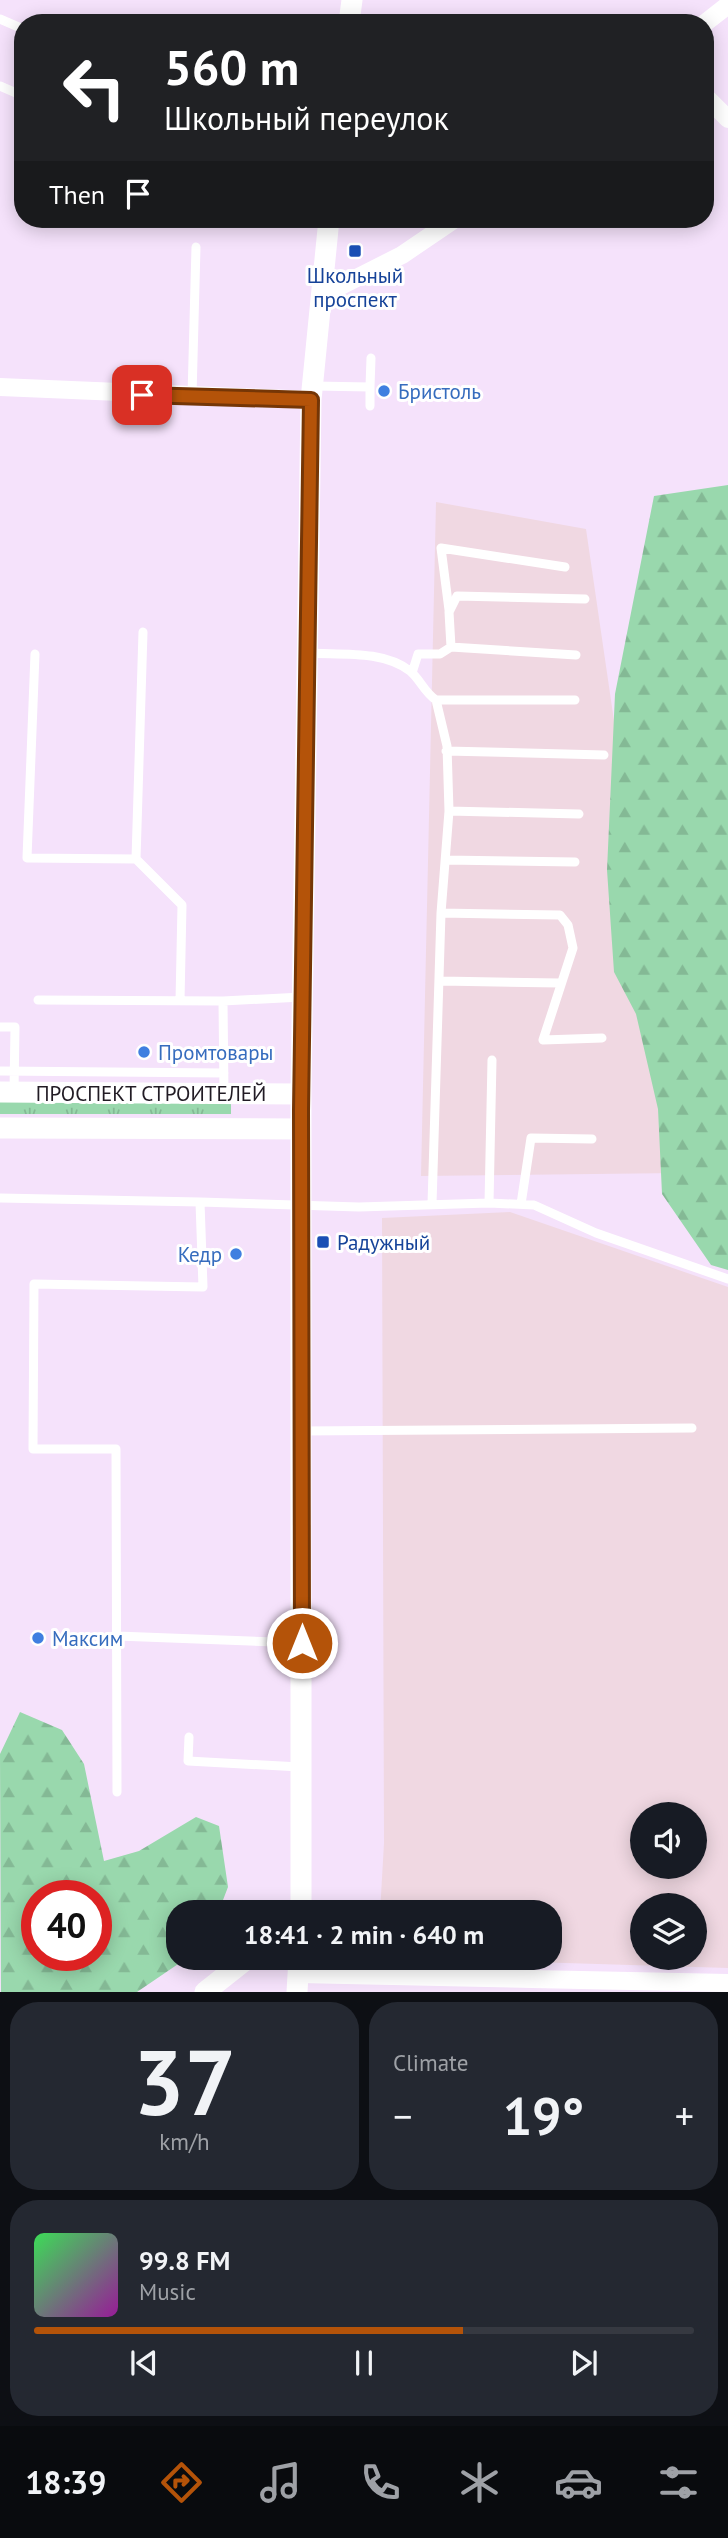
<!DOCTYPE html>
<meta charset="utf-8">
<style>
body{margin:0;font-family:"PT Sans",sans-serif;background:#242831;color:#f1f3f6;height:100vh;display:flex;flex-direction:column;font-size:26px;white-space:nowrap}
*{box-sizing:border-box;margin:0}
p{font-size:23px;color:#9ea1a6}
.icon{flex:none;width:38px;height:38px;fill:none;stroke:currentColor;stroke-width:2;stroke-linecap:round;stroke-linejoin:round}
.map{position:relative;height:1992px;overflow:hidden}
.sheet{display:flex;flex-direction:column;gap:10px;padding:10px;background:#0d0f14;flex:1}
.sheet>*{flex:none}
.banner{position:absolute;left:14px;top:14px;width:700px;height:214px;border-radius:28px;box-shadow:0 4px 18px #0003;background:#202124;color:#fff;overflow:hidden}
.fabs{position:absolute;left:630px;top:1802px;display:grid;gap:14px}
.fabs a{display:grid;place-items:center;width:77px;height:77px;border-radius:50%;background:#171b24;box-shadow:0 4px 18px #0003;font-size:35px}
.speed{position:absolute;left:21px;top:1880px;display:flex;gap:14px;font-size:35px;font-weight:700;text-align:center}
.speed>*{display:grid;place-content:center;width:91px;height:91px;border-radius:50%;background:#171b24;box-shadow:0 4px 18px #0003;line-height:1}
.speed .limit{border:10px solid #d22;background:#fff;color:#111}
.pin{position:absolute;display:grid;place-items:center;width:60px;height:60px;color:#fff;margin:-30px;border-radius:14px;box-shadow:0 4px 10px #0006}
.me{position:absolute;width:77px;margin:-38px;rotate:0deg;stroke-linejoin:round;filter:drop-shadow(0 0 5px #0008)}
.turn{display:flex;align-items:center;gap:24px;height:147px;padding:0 35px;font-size:32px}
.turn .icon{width:91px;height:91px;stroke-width:2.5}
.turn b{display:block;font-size:49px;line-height:60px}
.then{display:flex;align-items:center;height:66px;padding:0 35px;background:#0003;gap:14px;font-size:26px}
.big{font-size:52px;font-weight:700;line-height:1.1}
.sheet .widget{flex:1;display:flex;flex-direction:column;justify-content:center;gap:10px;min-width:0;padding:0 24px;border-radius:28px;background:#242831}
.sheet .dial{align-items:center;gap:0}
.dial b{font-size:91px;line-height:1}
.song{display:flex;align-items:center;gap:21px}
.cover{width:84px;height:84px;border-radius:10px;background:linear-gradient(135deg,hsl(130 70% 55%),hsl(300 70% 35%))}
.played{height:7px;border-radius:4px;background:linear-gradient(90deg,#b45309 65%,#363941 65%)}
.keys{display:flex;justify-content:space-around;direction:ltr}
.heat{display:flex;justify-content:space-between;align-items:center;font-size:38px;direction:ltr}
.sheet .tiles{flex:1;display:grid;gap:10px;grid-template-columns:1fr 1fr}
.widget:last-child{grid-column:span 2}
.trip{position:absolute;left:166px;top:1900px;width:396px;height:70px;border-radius:28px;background:#171b24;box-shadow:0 4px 18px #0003;font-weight:700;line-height:70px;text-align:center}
.menu{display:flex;height:112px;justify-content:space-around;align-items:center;background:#090b0e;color:#9ea1a6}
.menu .icon{width:49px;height:49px}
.menu .on{color:#b45309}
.menu b{font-size:32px;color:#f1f3f6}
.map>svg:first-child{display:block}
</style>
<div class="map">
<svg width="728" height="1992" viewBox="0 0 728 1992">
<defs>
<pattern id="grass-tufts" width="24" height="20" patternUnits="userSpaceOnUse" patternTransform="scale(1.75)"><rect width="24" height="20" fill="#99d8ad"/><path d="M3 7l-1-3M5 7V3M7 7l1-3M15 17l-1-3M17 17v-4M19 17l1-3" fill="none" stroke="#84b995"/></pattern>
<pattern id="forest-firs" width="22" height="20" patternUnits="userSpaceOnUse" patternTransform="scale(1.75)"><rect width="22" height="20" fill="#99d8ad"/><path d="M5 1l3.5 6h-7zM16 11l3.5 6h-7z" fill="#84b995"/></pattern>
</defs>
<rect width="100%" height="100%" fill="#f5e2fb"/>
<!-- industrial -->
<path fill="#f0d8e2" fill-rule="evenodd" d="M436,502L586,529L680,1173L421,1176Z
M510,1212L728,1287V1968L400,1958H550V1913H380L384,1843L382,1218ZM642,1815H695V1867H642ZM642,1906H695V1958H642Z"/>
<!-- grass -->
<path fill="url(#grass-tufts)" d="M0,1100H231V1114H0Z"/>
<!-- forest -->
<path fill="url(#forest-firs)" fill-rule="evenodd" d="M728,485V1270L711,1265L662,1194L658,1109L636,1014L614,972L607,870L615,694L654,496Z
M20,1712L62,1730L84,1764L104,1861L139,1851L196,1817L219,1826L228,1887L218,1913H178V1958H187L137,1992H1L0,1754ZM37,1895H96V1955H37Z"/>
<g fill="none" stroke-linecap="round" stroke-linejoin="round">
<!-- service -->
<path stroke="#fff" stroke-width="9" d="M0,19L23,29
M0,86L23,96
M314,386L370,387L371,358
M370,387V406
M192,396L196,247
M449,610L441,548L565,567
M451,647L576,655
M308,653C341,655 383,650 410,671C420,679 424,692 436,700L447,746L449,811L441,913L432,1204
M35,654L27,858L136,859L182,905L180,1001
M412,673L418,654H440L451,647L449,612L457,596L585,599
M436,700H575
M446,751L604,755
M449,811L579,814
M136,859L143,632
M446,860L575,862
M441,913L560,915L568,925L573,948L543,1040L602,1038
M441,981L560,983
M38,1000L223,1001L224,1093
M223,1001L302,997
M0,1027H15L14,1091
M0,1071L224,1073
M0,1198L200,1202
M489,1203L492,1060
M521,1204L531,1138L592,1139
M302,1431L692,1428
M117,1636L300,1643
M189,1737L188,1761L300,1767
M117,1792L116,1449H33L34,1284L203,1287L200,1202L359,1207L489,1203L534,1205L596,1233L728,1279"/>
<!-- minor -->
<path stroke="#fff" stroke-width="18" d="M705,23L728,5
M705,96L728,119
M321,296L402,255L455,219
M0,387L311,400
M298,1974L728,1983"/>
<!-- tertiary -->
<path stroke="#fff" stroke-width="21" d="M349,23L352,0
M0,1092L301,1094
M0,1128L301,1129
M301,1913V1094L311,400L329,219
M205,1992L248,1958
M297,1992L299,1958"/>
</g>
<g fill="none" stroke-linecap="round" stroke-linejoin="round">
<!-- route casing -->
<g stroke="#753606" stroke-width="18">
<path id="route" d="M142,395L311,400L301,1111L302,1643"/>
</g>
<!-- route -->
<use href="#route" stroke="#b45309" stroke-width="12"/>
</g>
<!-- markers -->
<g fill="#1a4fb4" stroke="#fff" stroke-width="2.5">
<rect x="348" y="244" width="14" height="14" rx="3.5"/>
<rect x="316" y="1235" width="14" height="14" rx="3.5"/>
</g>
<g fill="#3f7fe0" stroke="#fff" stroke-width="2.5">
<circle cx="384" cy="391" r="7"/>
<circle cx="144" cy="1052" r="7"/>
<circle cx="236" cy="1254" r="7"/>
<circle cx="38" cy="1638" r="7"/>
</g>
<g text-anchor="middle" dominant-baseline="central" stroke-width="6" stroke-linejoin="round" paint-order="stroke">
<!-- transit labels -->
<g font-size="21" fill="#164399" stroke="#fff">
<text x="355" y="275">Школьный<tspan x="355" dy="24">проспект</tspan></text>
<text x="337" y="1242" text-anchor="start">Радужный</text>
</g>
<!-- shop labels -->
<g font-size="21" fill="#366cbe" stroke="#fff" text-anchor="start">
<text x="398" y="391">Бристоль</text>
<text x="158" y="1052">Промтовары</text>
<text x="222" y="1254" text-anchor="end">Кедр</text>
<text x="52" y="1638">Максим</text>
</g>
<!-- street labels -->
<g font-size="21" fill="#211b24" stroke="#fff">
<text x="151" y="1093">ПРОСПЕКТ СТРОИТЕЛЕЙ</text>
</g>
</g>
</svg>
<div class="fabs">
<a><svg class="icon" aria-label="sound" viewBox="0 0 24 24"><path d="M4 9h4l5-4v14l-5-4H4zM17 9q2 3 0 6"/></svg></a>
<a><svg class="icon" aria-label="layers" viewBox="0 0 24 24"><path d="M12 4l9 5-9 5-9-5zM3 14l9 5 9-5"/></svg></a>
</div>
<div class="speed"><div class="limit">40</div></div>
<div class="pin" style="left:142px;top:395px;background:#d93025"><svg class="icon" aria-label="arrive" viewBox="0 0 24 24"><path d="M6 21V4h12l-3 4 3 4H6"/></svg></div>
<svg class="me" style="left:302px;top:1643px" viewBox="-20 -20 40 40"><circle r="17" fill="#b45309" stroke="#fff" stroke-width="3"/><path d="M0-11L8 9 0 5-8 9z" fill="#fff"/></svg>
<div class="trip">18:41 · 2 min · 640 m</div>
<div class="banner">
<div class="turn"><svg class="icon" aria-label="left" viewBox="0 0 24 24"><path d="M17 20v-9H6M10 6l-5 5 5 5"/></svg><div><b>560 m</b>Школьный переулок</div></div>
<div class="then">Then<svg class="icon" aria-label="arrive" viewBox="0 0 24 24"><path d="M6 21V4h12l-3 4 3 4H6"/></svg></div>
</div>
</div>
<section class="sheet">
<div class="tiles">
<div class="widget dial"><b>37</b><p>km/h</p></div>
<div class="widget"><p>Climate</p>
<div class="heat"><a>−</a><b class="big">19°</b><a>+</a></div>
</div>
<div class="widget">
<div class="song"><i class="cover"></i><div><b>99.8 FM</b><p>Music</p></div></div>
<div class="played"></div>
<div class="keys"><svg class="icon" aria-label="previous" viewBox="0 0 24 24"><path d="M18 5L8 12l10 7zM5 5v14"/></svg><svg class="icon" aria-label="pause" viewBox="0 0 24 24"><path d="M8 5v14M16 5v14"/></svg><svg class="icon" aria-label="next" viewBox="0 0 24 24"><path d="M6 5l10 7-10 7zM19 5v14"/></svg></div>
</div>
</div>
</section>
<nav class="menu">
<b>18:39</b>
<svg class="icon on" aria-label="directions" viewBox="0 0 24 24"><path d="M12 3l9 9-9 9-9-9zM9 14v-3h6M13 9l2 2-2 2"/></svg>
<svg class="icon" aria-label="music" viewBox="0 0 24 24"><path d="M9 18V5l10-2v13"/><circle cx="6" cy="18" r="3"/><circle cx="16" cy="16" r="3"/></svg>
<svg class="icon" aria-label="phone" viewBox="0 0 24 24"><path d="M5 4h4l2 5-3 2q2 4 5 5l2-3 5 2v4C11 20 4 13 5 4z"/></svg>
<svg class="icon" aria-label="climate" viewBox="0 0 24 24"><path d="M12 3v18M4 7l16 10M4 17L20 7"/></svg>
<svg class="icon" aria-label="car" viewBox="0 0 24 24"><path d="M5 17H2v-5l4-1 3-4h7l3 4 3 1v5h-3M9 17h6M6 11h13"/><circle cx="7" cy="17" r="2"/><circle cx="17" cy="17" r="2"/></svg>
<svg class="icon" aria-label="filters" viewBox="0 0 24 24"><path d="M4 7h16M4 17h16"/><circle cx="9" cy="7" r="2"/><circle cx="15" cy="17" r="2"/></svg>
</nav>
